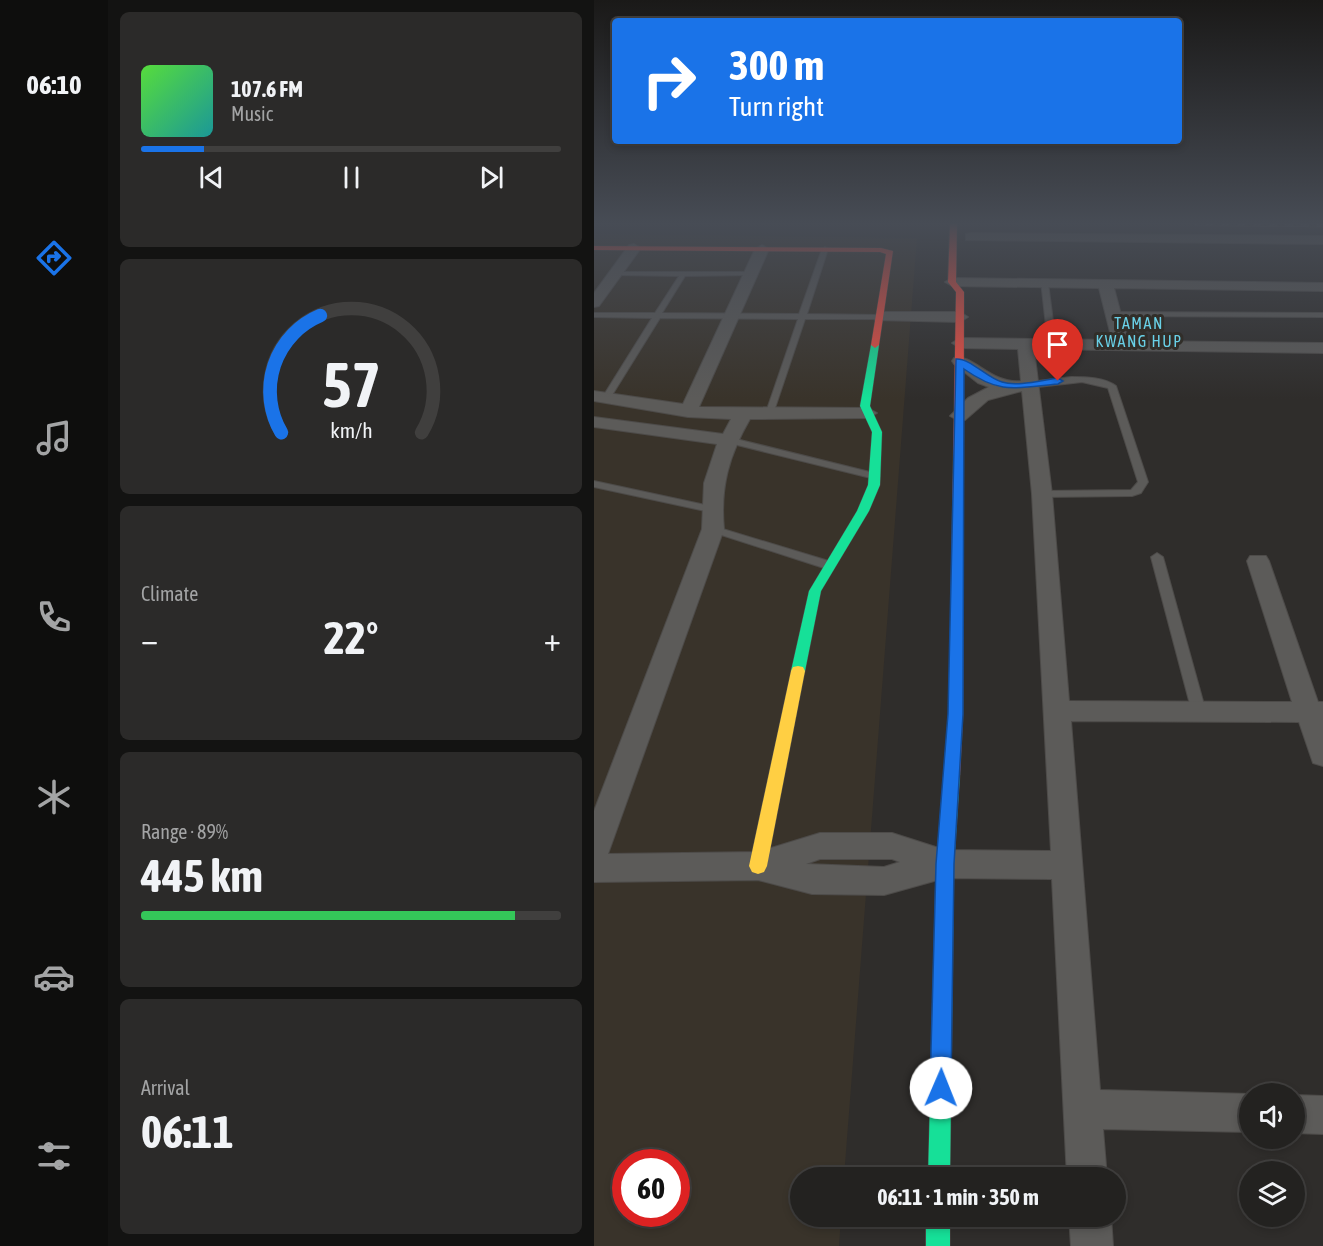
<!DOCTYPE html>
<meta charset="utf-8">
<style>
body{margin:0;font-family:"Asap Condensed",sans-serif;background:#2b2a29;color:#f1f3f6;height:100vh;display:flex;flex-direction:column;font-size:22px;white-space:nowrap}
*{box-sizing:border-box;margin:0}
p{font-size:20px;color:#a3a4a5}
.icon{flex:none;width:33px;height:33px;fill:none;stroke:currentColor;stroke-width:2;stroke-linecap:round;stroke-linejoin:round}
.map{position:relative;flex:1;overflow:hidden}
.sheet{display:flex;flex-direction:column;gap:12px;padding:12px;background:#131312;width:486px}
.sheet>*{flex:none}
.banner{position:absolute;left:18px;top:18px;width:570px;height:126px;border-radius:6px;box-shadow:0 3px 9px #0003,0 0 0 2px #403f3e;background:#1a73e8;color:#fff;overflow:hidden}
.controls{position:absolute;left:645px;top:1083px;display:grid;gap:12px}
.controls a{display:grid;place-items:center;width:66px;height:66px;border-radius:50%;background:#232220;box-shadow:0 3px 9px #0003,0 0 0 2px #403f3e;font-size:30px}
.speed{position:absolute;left:18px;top:1149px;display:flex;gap:12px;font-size:30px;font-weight:700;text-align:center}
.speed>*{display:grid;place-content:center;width:78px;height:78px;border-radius:50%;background:#232220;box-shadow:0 3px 9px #0003,0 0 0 2px #403f3e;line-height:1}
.speed .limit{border:9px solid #d22;background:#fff;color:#111}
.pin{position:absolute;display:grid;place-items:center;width:51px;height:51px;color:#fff;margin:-62px -26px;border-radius:50% 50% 50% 0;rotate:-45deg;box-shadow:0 0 6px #0007}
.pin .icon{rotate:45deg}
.me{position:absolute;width:66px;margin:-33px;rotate:1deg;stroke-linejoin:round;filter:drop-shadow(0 0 4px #0008)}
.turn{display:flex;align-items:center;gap:21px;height:126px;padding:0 18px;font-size:27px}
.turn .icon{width:78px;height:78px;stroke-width:2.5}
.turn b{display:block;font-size:42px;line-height:51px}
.big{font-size:45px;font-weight:700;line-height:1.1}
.sheet .widget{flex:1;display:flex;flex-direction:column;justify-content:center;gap:9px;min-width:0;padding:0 21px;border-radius:9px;background:#2b2a29}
.sheet .dial{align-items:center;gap:0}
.dial svg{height:156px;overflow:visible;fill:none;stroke:#403f3e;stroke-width:7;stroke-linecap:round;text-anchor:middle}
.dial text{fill:#f1f3f6;stroke:none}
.song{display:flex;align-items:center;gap:18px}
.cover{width:72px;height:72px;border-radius:9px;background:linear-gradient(135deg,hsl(110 70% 55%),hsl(180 70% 35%))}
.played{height:6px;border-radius:3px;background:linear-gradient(90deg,#1a73e8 15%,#403f3e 15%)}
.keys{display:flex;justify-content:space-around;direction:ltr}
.heat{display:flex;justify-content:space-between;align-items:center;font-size:33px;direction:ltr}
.charge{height:9px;border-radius:4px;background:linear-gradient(90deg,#34c759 89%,#403f3e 0)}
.trip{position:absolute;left:196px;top:1167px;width:336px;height:60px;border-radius:30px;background:#232220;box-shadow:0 3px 9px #0003,0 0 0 2px #403f3e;font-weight:700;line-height:60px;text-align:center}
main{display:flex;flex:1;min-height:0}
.tabs{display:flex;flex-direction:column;width:108px;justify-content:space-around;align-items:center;background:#0e0e0d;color:#a3a4a5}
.tabs .icon{width:42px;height:42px}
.tabs .on{color:#1a73e8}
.tabs b{font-size:27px;color:#f1f3f6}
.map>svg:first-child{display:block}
</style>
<main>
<nav class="tabs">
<b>06:10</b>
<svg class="icon on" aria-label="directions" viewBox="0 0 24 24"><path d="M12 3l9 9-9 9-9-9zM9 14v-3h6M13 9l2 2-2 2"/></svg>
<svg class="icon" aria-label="music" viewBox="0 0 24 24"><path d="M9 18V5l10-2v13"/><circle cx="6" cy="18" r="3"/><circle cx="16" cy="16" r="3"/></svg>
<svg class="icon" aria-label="phone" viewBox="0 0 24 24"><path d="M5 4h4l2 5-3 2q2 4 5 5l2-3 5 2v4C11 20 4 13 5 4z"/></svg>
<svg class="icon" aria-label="climate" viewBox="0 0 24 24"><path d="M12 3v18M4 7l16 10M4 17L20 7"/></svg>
<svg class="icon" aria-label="car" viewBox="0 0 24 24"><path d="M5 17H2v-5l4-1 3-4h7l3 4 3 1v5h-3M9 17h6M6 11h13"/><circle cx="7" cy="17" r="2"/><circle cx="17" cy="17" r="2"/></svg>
<svg class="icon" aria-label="filters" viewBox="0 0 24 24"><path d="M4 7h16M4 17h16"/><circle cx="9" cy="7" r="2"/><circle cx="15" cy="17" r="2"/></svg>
</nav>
<section class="sheet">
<div class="widget">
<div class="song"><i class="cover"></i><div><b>107.6 FM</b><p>Music</p></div></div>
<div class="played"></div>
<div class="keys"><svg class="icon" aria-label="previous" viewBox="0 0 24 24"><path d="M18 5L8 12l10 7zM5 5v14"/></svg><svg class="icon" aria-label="pause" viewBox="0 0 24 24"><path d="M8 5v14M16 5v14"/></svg><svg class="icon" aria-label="next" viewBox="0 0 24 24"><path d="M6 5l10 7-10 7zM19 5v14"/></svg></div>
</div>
<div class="widget dial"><svg viewBox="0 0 100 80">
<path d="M14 69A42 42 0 1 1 86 69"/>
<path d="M14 69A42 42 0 0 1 34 9" stroke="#1a73e8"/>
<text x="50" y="56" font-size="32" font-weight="700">57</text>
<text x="50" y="72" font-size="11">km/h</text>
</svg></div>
<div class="widget"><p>Climate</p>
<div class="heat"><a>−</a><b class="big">22°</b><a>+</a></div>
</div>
<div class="widget"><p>Range · 89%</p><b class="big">445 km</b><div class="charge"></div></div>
<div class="widget"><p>Arrival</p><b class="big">06:11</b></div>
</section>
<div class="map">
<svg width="729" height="1246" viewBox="0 0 729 1246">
<rect width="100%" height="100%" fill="#2f2d2b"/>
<!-- built -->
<path fill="#39332a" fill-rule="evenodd" d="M0,234L323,238L250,1177L207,1178V1216L247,1217L245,1246H0ZM32,1162H82V1214H32Z"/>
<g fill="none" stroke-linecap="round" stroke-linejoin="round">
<!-- lane casing -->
<g stroke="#4d4b49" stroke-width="2">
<path id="lane" d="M231,247L234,249L213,314L286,315L290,317L286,319H211L178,417L175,418L171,415L204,319L66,318L15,400L8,398L58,318L0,317V313H61L85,276L22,275L19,273L20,272H156L158,273V275L91,276L68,313L205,314L228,249Z
M447,281L454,283L462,344L458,346L454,344Z
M516,312L729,313V317L519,316L515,314Z
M477,377C492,377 510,377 522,386L554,482L547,493L538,496L448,497L443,494L448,491L537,490L544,482L514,388L488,382L435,388L431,385L435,382Z
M134,437L284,474L286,476L281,479L131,442L129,440Z
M0,481L116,506L121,509L116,512L0,487Z
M119,526L238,562L240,565L238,568H230L115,531L114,529Z
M563,553L569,557L612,712L610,716H600L598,712L557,557Z"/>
</g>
<!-- street casing -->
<g stroke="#4d4b49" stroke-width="2">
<path id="street" d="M377,233L729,236V244L372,240V234Z
M40,244L47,248L5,306L0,307V293L35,245Z
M168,245L175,249L105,407L274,408L283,413L274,418L156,419C135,455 126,487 130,529L14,854L164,852L226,833H298L351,850L457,851L438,494L428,391L394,400L371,420L365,421L356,416L374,398L395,387L384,383L360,364L358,361L360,358C379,353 396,384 427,381L424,349L366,348L358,343L366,338L518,340L505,288L358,286L351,282L358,278L729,283V291L520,288L534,341L729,343V353L440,349L458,494L475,701L698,702L653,561L656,556H672L675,561L724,702H729V766L719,763L705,722L477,721L506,1090L656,1094V1132L509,1129L513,1178H473L458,879L351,878L290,895L218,894L164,880L0,882V811L108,529L110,483L123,444L0,427V417L129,434L137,419L94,417L0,401V391L89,404L161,249ZM226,859H298L306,862L290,867L212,864Z
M286,312H366L374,317L366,322L281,320L278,317Z
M700,1095L729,1096V1134L700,1133Z
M475,1216H517L519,1246H477Z"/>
</g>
<!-- fast casing -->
<g stroke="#4d4b49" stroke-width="1">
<path id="fast" d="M281,342L285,345L276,406L288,432L286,485L275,511L227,591L211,671L209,675H199L197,671L215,591L263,511L274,485L278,432L266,406L277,345Z
M358,767L364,769L366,774L360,864L356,1178H334L342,864L350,774L352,769Z
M332,1216H356V1246H332Z"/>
</g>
<!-- slow casing -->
<g stroke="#4d4b49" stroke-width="1">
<path id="slow" d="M204,666L209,667L211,671L173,866L170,872L164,874L158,872L155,866L197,671L199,667Z"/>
</g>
<!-- jam casing -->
<g stroke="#4d4b49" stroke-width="1">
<path id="jam" d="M356,224H363L362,282L370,292L369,714L366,774L364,779L358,781L352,779L350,774L355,714L362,292L354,282Z
M0,246L287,248L299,251L285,345L281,348L277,345L292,254L286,252L0,250Z"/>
</g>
<!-- lane -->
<use href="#lane" fill="#5c5b59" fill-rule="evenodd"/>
<!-- street -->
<use href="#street" fill="#5c5b59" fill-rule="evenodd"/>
<!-- fast -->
<use href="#fast" fill="#16e098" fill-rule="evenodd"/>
<!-- slow -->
<use href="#slow" fill="#ffcf43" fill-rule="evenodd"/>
<!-- jam -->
<use href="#jam" fill="#f24e42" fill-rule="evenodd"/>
<!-- rail casing -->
<g stroke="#676665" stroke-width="4.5">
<path id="rail" d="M603,224L729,225"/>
</g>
<!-- rail -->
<use href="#rail" stroke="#312e29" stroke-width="3" stroke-dasharray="8" stroke-linecap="butt"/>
</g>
<!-- sky -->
<linearGradient id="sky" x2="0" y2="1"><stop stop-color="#1a1918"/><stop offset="0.56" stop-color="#474c55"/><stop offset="1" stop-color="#474c55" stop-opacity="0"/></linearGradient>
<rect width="729" height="399" fill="url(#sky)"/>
<!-- route -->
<path fill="#1a73e8" stroke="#114b97" stroke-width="1.5" d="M362,359C376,358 393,378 408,382C423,387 448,380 464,378L469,381L464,384C422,388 407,395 370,369L369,714L360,864L357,1088L354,1095L347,1098L339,1095L336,1088L342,864L354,714Z"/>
<g text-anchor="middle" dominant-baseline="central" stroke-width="6" stroke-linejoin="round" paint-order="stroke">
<!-- far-neighbourhood labels -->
<g font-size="16" letter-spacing="1.5" fill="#69d0e6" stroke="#312e29">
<text x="545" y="323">TAMAN<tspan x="545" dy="18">KWANG HUP</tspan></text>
</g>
</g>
</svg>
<div class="controls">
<a><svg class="icon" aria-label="sound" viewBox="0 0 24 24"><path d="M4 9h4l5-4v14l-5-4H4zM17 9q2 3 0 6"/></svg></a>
<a><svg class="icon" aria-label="layers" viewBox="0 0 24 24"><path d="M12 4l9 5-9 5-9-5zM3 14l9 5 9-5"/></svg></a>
</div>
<div class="speed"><div class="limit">60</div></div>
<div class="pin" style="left:464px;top:381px;background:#d93025"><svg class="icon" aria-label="arrive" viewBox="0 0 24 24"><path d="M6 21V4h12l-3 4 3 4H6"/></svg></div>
<svg class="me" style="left:347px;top:1088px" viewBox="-20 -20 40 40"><circle r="19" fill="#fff"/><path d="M0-13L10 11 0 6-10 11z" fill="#1a73e8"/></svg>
<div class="trip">06:11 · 1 min · 350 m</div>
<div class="banner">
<div class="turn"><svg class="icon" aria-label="right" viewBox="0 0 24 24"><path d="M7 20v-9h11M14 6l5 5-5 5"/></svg><div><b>300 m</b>Turn right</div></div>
</div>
</div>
</main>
